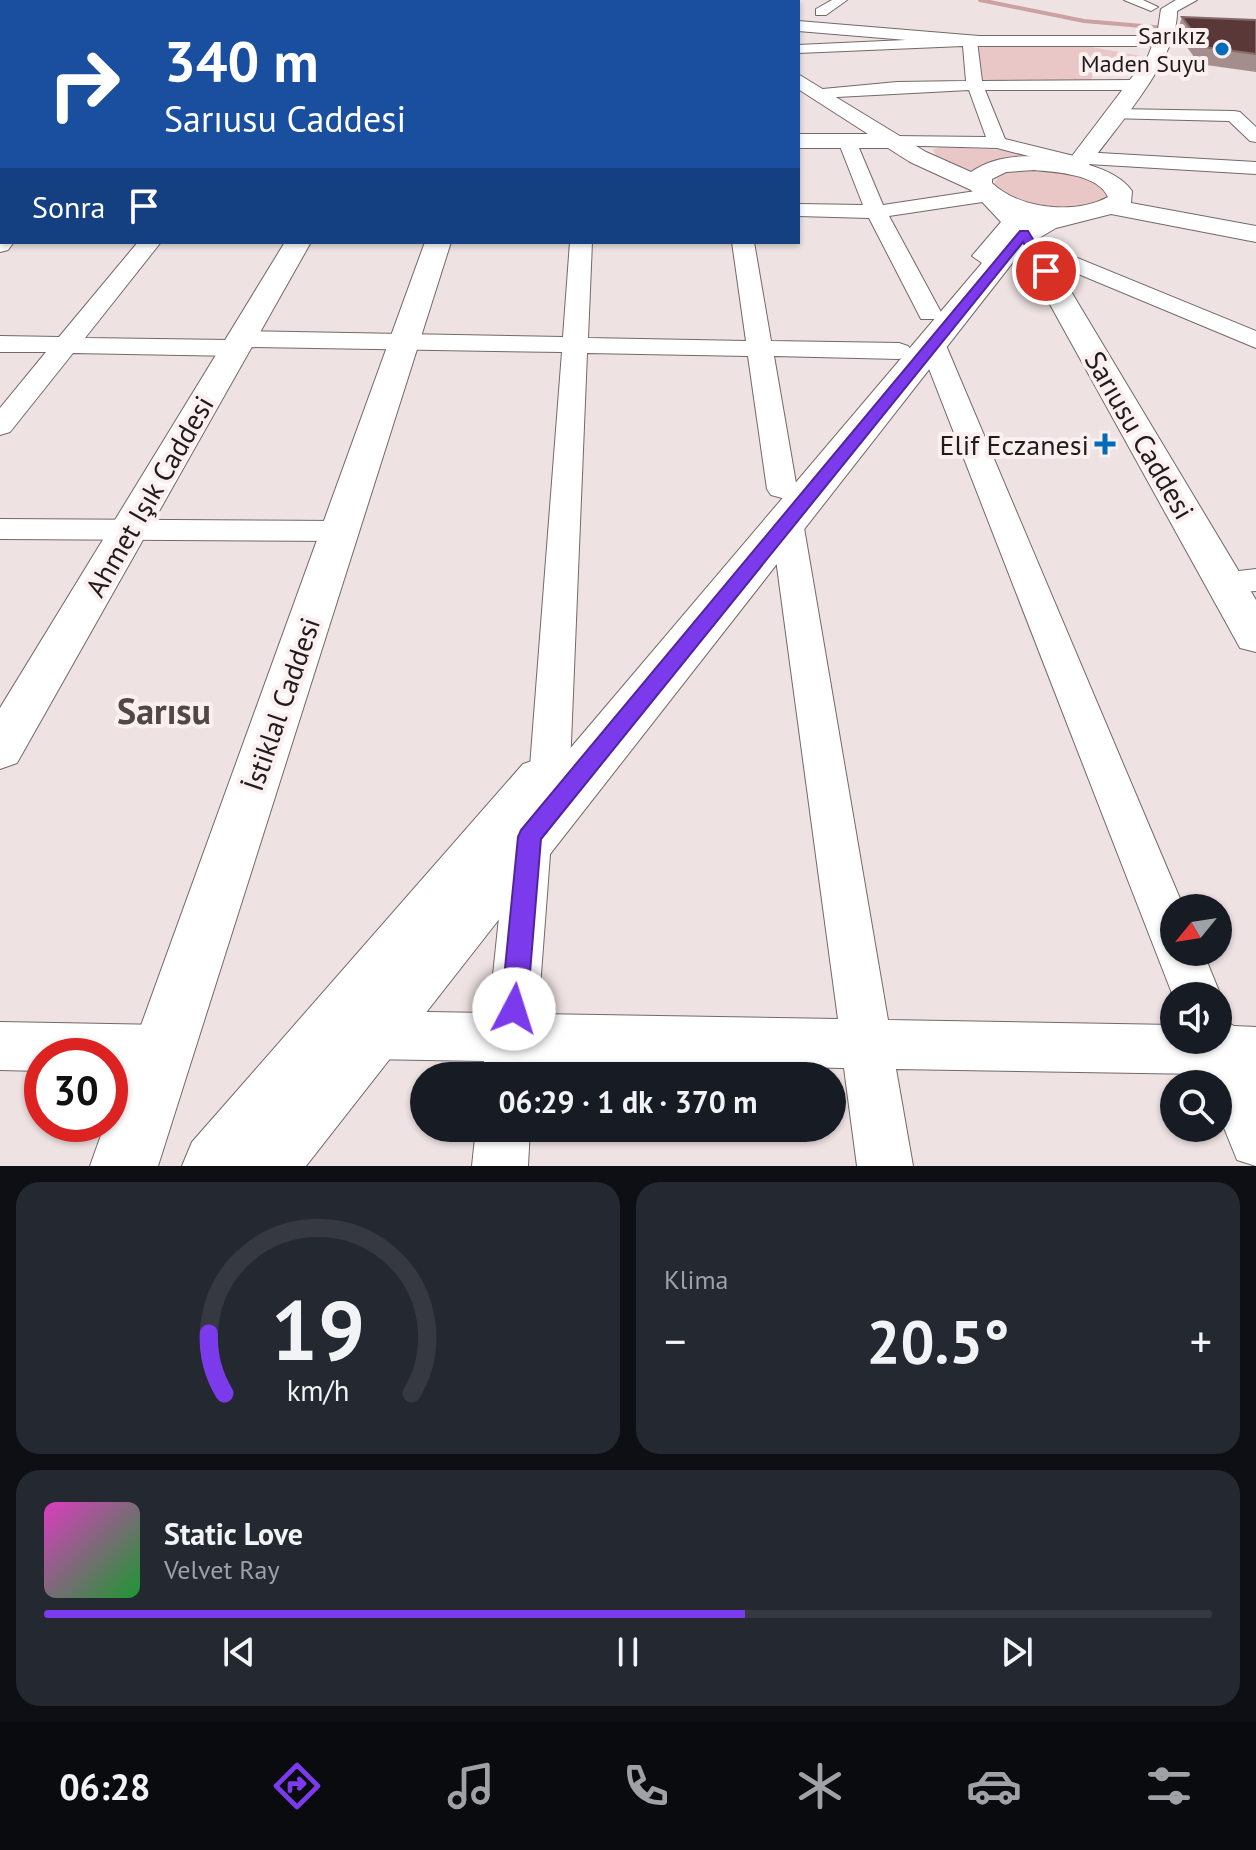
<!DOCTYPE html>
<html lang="tr">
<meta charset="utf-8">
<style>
body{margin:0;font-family:"PT Sans",sans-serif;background:#242831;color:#f1f3f6;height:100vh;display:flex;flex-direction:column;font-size:30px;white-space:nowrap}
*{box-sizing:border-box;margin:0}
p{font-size:26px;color:#9ea1a6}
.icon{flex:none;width:44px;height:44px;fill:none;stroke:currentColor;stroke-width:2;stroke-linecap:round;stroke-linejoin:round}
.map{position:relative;height:1166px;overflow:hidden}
.side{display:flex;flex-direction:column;gap:16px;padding:16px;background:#0d0f14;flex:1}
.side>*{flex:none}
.banner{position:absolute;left:0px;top:0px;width:800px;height:244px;box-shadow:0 2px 6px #0004;background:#1a4fa0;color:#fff;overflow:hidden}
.needle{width:52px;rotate:240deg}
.fabs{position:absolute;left:1160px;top:894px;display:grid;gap:16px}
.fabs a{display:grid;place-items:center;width:72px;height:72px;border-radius:50%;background:#171b24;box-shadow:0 2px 6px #0004;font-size:40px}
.speed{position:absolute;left:24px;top:1038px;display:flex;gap:16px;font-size:40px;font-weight:700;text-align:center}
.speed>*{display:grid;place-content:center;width:104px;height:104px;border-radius:50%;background:#171b24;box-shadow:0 2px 6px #0004;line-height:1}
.speed .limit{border:12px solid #d22;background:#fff;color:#111}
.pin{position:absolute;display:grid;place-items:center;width:68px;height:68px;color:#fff;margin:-34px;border:4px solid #fff;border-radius:50%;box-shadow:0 2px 8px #0007}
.me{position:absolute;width:88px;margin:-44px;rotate:5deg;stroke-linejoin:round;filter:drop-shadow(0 0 6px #0008)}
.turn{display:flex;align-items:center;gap:28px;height:168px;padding:0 32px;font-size:36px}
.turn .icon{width:104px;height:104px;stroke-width:2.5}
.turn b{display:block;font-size:56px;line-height:68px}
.then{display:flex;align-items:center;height:76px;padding:0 32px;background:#0003;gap:16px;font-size:30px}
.big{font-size:60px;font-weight:600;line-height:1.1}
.side .tile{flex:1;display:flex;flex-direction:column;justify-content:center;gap:12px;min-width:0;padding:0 28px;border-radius:24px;background:#242831}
.side .dial{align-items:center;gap:0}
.dial svg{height:208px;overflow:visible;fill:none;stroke:#363941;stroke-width:7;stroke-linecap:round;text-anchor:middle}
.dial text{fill:#f1f3f6;stroke:none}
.song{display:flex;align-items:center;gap:24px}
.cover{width:96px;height:96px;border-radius:12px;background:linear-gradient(135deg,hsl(310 70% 55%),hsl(130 70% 35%))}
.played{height:8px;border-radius:4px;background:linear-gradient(90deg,#7c3aed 60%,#363941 60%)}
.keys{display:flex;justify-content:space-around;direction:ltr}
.heat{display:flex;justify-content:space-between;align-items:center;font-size:44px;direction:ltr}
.side .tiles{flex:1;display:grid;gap:16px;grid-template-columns:1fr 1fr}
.tile:last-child{grid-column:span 2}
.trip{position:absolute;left:410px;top:1062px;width:436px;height:80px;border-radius:40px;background:#171b24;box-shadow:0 2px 6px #0004;font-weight:600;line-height:80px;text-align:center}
.menu{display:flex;height:128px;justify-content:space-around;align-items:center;background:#090b0e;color:#9ea1a6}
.menu .icon{width:56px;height:56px}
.menu .selected{color:#7c3aed}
.menu b{font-size:36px;color:#f1f3f6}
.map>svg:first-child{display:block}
</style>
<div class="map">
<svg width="1256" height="1166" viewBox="0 0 1256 1166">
<rect width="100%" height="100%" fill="#eee2e2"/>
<!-- green -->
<path fill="#e8c7c6" d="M977,45H1080L1141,56L1131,66H1095L1090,85L983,83Z
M939,147L1007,150L1047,158L991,163L967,172L936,156L933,150Z
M1035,168L1089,177L1112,197L1096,208H1041L997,191L994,184C1000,169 1021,169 1035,168Z"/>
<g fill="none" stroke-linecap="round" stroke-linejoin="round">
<!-- stream -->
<path stroke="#cba2a1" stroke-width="4" d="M980,0L1084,21L1189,30"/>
<!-- minor casing -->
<g stroke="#736969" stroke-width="2">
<path id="minor" d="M282,0H353L355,2H283Z
M724,0H736L738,2H724Z
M832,0H847L826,15H816V9Z
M1124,0H1143L1158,7L1151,11Z
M0,31H2V39H0Z
M970,37L977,41L982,81L1135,80L1143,85L1135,90H985L1005,139L1074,156L1082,152L1256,162V174L1088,164L1079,169L997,148L886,145L883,141L892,136L986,137L969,90L818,98L810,93L812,90L897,82L966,81L963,46L798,53V45Z
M2,70V80L0,81V71Z
M1113,109L1234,111L1240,112L1256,127V142L1250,141L1229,121L1107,118L1104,114Z
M847,136L856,141L883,205L989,189L999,195L989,201L889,216L942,314L939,319H921L869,218L798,216V204L863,205L838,141Z
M0,236L2,242H14L8,250L0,252Z
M1031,239L1256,331V348L1023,251L1020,246Z
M138,242H161L85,338L229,340L232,334L241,331L563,337L570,242H592L588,338L746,341L732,242H754L771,341L899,343L908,346L912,351L908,356L899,359L774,356L797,489L793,495L782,498L771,495L767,489L748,356L587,353L570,767L564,778L550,783L536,778L530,767L562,352L248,347L245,353L236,356L73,353L10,432L0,435V408L46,352H0V336L59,337Z
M932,335L941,338L945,343L1184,908H1174V952H1203L1221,996L1218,1004V996H1174V999L1173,996L919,343L923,338Z
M787,512L798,515L803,522L888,1020L1174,1025V1040H1218V1017L1234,1026L1256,1027V1166L1237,1160L1218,1113V1084H1207L1203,1074L896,1069L913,1166H857L844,1068L535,1062L534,1076H482L484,1061L367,1059L349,1052L342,1035L349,1018L367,1011L489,1013L507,841L514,828L529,823L544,828L551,841L538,1014L838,1019L771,522L776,515Z
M0,519L339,521L350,524L355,531L350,538L339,541L0,539Z
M1256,569V591L1225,593L1213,590L1208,582L1213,574Z
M0,1022L164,1025L182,1032L189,1049L182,1066L164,1073L110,1072V1056H42V1071L0,1070Z
M476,1128H530L528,1166H472Z"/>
</g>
<!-- tertiary casing -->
<g stroke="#736969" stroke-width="2">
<path id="tertiary" d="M608,0H636L637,2H609Z
M657,0H678L679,2H658Z
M1176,0H1197L1177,11C1178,59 1117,126 1089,165C1106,170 1122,177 1132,191L1131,203L1256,226V242L1111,214L1056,228L1039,238L1256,600V652L1240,648L1234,637L1021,252L306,1166H182L192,1142L523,764L541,758L557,764L982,263L972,256L1001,222L971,190L910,162L888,148H798V134H868L798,89V74L926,152L971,172C999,152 1037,155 1069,160L1148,56L1152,46H979L798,31V21L979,36H1157L1161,9ZM1034,170C1056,172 1098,174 1108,197C1075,215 1019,209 992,183V179L1006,172Z
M0,219H2V235H0Z
M285,242H311L17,763L0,769V708Z
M425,242H451L158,1166H90L105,1124H110V1111Z"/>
</g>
<!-- minor -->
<use href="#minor" fill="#fff" fill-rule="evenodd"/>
<!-- tertiary -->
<use href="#tertiary" fill="#fff" fill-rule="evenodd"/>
</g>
<!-- wall -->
<path fill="#a48d8d" d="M1182,17L1256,20V72L1199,64L1177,33Z"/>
<!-- building -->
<path fill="#5a3838" stroke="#866b6b" stroke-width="2" d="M1182,17L1256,20V54L1204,47Z"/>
<!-- route -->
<path fill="#7c3aed" stroke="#51269a" stroke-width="2" d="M1020,231H1028L1052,271L1051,274H1042L1023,242L541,839L527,1009L523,1018L514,1021L504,1018L501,1009L518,837L521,830Z"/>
<!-- markers -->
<g fill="#026cb8" stroke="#fbf0ef" stroke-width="3">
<circle cx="1222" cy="49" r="8"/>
<path d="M1101 432h8v8h8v8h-8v8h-8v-8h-8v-8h8z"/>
</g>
<g text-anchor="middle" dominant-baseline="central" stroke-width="8" stroke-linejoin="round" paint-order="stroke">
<!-- far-poi labels -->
<g font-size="24" fill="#201c1b" stroke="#fbf0ef" text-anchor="end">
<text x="1206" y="35">Sarıkız<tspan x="1206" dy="28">Maden Suyu</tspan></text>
</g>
<!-- street labels -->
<g font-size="28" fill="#201c1b" stroke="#fbf0ef">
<text transform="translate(1140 435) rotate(60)">Sarıusu Caddesi</text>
<text transform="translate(149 496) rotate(-60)">Ahmet Işık Caddesi</text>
<text transform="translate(281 704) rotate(-71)">İstiklal Caddesi</text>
</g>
<!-- poi labels -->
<g font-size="28" fill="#201c1b" stroke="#fbf0ef" text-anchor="end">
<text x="1089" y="444">Elif Eczanesi</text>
</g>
<!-- district labels -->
<g font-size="36" font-weight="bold" fill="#504747" stroke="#fbf0ef">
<text x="164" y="710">Sarısu</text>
</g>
</g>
</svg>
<div class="fabs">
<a><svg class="needle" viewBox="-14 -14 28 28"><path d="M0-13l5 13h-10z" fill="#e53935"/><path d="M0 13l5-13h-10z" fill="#9ea1a6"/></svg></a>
<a><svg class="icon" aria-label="sound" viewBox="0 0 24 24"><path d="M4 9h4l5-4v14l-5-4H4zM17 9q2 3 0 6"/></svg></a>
<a><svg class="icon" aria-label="search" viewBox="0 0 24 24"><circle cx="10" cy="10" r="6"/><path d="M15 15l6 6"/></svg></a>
</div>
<div class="speed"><div class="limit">30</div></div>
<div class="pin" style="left:1046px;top:271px;background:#d93025"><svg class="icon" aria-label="arrive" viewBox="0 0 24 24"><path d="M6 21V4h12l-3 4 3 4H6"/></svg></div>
<svg class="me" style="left:514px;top:1009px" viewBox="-20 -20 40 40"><circle r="19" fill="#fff"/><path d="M0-13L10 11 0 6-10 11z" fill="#7c3aed"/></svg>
<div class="trip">06:29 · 1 dk · 370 m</div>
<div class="banner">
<div class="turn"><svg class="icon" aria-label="right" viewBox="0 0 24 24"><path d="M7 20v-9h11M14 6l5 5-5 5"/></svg><div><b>340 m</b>Sarıusu Caddesi</div></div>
<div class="then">Sonra<svg class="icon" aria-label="arrive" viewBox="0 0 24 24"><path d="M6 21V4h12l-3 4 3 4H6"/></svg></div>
</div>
</div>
<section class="side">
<div class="tiles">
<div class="tile dial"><svg viewBox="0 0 100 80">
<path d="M14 69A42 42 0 1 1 86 69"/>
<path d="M14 69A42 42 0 0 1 8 46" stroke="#7c3aed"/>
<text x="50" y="56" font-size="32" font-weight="700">19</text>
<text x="50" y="72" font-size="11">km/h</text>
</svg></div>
<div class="tile"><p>Klima</p>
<div class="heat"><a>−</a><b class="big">20.5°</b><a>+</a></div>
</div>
<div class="tile">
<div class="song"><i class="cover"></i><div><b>Static Love</b><p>Velvet Ray</p></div></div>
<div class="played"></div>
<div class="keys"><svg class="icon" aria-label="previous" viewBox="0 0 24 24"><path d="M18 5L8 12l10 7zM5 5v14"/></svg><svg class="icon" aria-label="pause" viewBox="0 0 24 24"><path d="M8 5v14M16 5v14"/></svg><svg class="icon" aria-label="next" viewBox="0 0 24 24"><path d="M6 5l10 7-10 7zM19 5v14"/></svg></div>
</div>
</div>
</section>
<nav class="menu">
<b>06:28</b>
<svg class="icon selected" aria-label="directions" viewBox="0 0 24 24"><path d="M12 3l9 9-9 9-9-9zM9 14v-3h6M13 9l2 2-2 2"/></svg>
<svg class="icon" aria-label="music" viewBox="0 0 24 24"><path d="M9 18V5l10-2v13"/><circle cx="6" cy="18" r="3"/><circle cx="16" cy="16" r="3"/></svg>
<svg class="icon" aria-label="phone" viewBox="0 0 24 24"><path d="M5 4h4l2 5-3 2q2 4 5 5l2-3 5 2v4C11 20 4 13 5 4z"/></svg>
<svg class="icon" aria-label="climate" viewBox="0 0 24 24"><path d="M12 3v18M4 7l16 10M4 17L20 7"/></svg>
<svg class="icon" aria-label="car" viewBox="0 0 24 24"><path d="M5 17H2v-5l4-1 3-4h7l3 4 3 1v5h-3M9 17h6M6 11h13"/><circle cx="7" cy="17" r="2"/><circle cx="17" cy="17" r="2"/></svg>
<svg class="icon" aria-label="filters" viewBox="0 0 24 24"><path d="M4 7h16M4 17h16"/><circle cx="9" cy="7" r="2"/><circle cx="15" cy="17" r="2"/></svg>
</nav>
